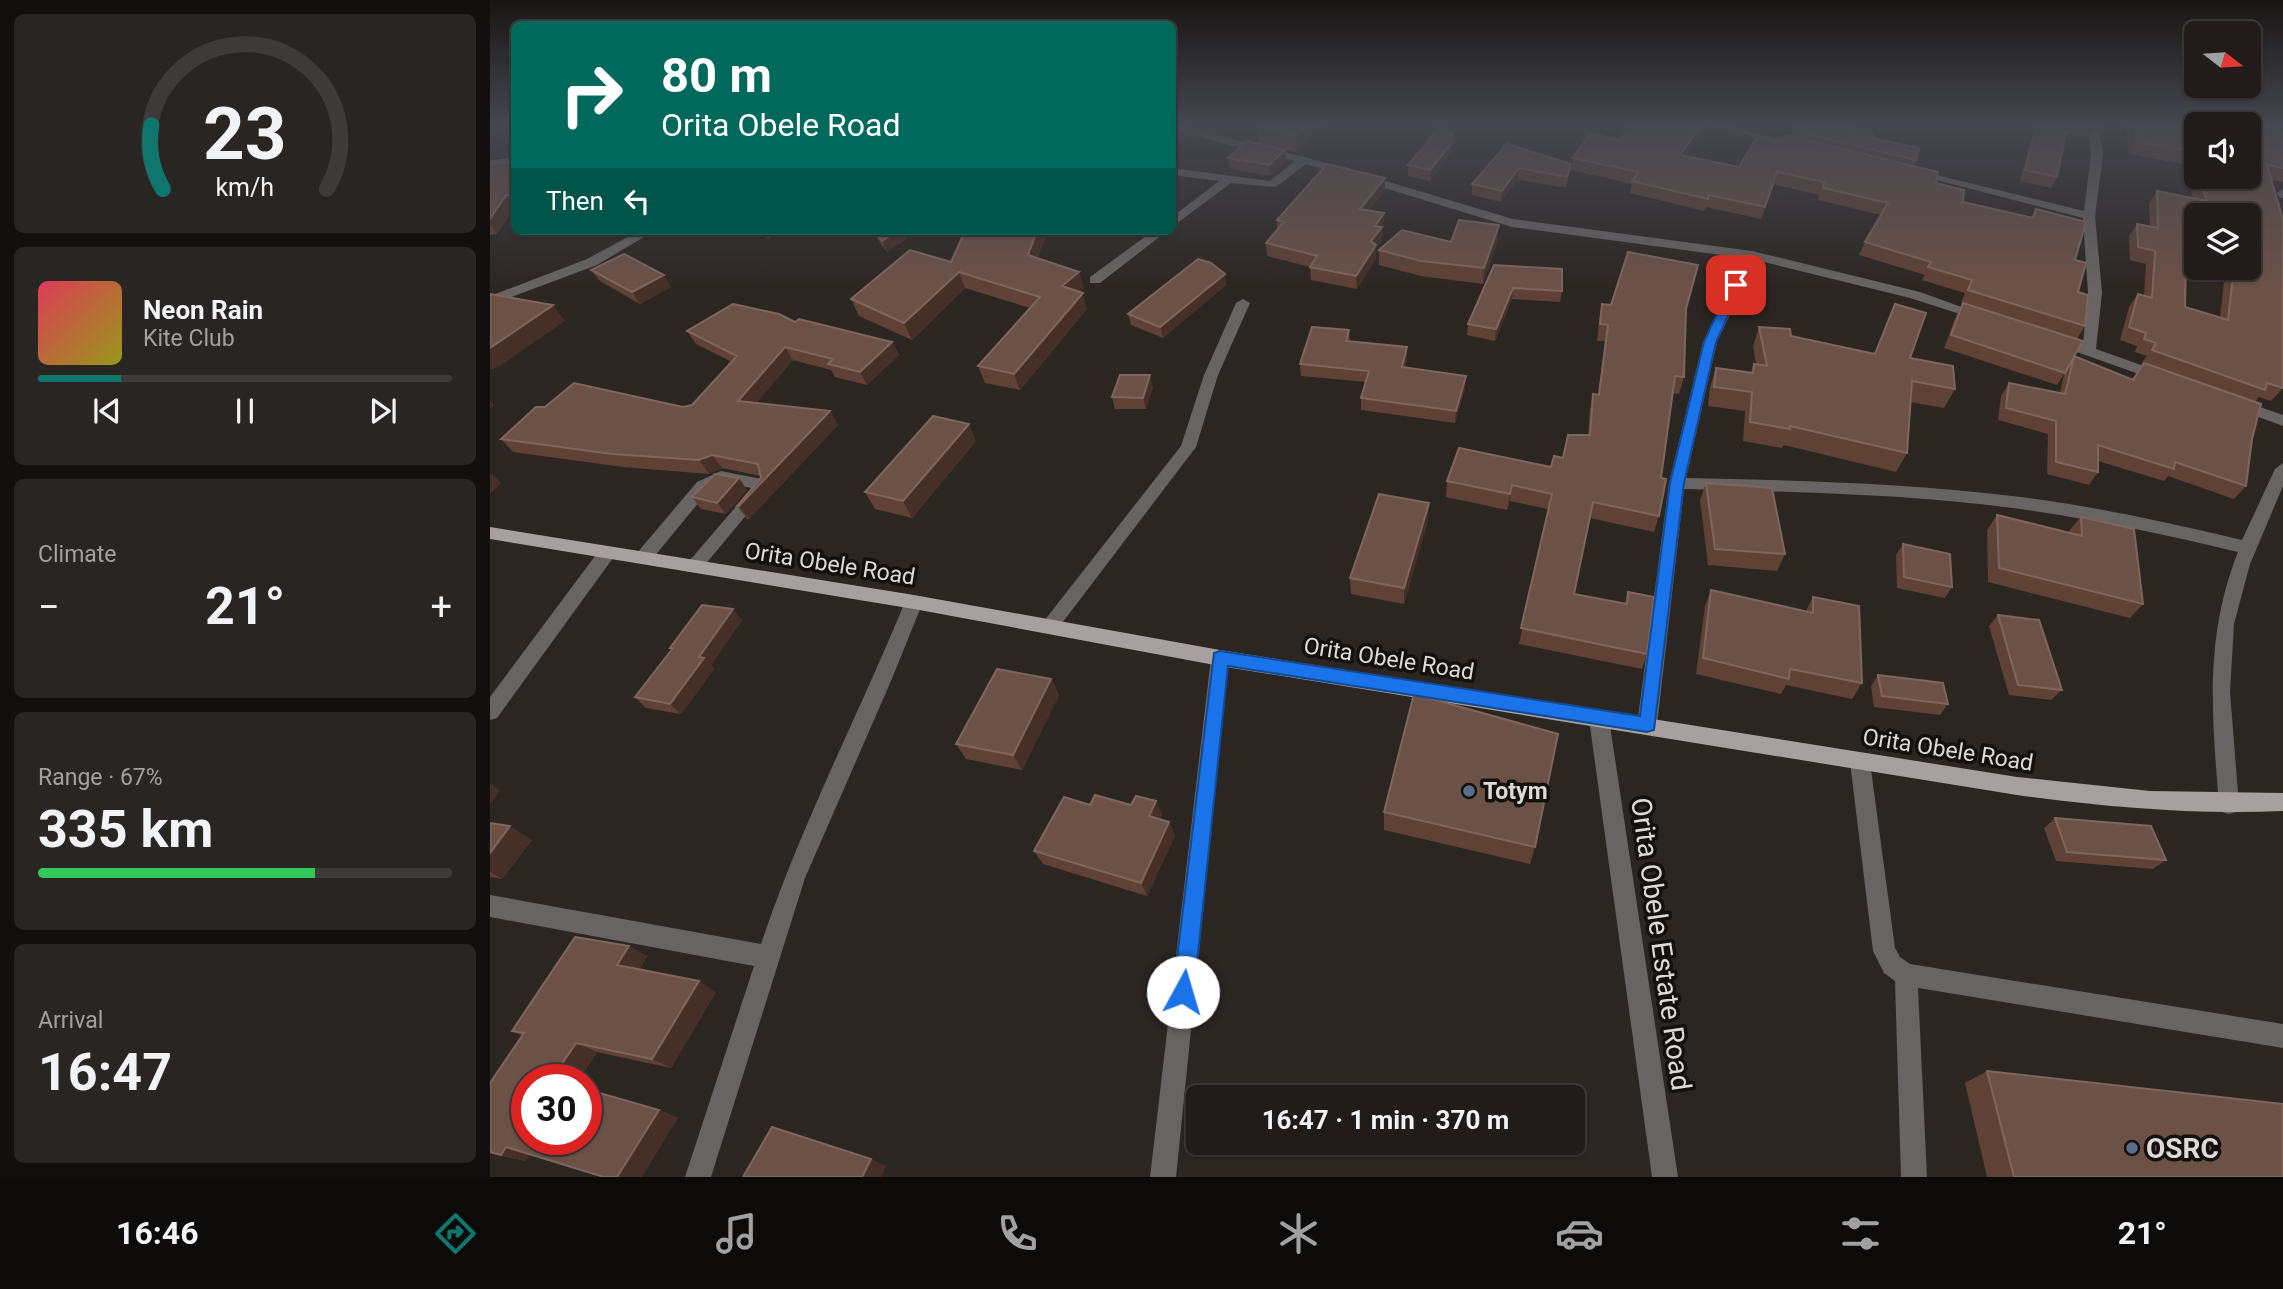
<!DOCTYPE html>
<meta charset="utf-8">
<style>
body{margin:0;font-family:Roboto,sans-serif;background:#292523;color:#f1f3f6;height:100vh;display:flex;flex-direction:column;font-size:26px;white-space:nowrap}
*{box-sizing:border-box;margin:0}
p{font-size:23px;color:#a2a1a2}
.icon{flex:none;width:38px;height:38px;fill:none;stroke:currentColor;stroke-width:2;stroke-linecap:round;stroke-linejoin:round}
.map{position:relative;flex:1;overflow:hidden}
.panel{display:flex;flex-direction:column;gap:14px;padding:14px;background:#120f0e;width:490px}
.panel>*{flex:none}
.top-card{position:absolute;left:21px;top:21px;width:665px;height:214px;border-radius:10px;box-shadow:0 2px 5px #0004,0 0 0 2px #3e3a39;background:#00695c;color:#fff;overflow:hidden}
.needle{width:46px;rotate:107deg}
.controls{position:absolute;left:1694px;top:21px;display:grid;gap:14px}
.controls a{display:grid;place-items:center;width:77px;height:77px;border-radius:10px;background:#211c1a;box-shadow:0 2px 5px #0004,0 0 0 2px #3e3a39;font-size:35px}
.speed{position:absolute;left:21px;top:1064px;display:flex;gap:14px;font-size:35px;font-weight:700;text-align:center}
.speed>*{display:grid;place-content:center;width:91px;height:91px;border-radius:50%;background:#211c1a;box-shadow:0 2px 5px #0004,0 0 0 2px #3e3a39;line-height:1}
.speed .limit{border:10px solid #d22;background:#fff;color:#111}
.pin{position:absolute;display:grid;place-items:center;width:60px;height:60px;color:#fff;margin:-30px;border-radius:14px;box-shadow:0 4px 10px #0006}
.me{position:absolute;width:77px;margin:-38px;rotate:6deg;stroke-linejoin:round;filter:drop-shadow(0 0 5px #0008)}
.turn{display:flex;align-items:center;gap:24px;height:147px;padding:0 35px;font-size:32px}
.turn .icon{width:91px;height:91px;stroke-width:2.5}
.turn b{display:block;font-size:49px;line-height:60px}
.then{display:flex;align-items:center;height:66px;padding:0 35px;background:#0003;gap:14px;font-size:26px}
.big{font-size:52px;font-weight:700;line-height:1.1}
.panel .tile{flex:1;display:flex;flex-direction:column;justify-content:center;gap:10px;min-width:0;padding:0 24px;border-radius:10px;background:#292523}
.panel .dial{align-items:center;gap:0}
.dial svg{height:182px;overflow:visible;fill:none;stroke:#3e3a39;stroke-width:7;stroke-linecap:round;text-anchor:middle}
.dial text{fill:#f1f3f6;stroke:none}
.song{display:flex;align-items:center;gap:21px}
.cover{width:84px;height:84px;border-radius:10px;background:linear-gradient(135deg,hsl(350 70% 55%),hsl(60 70% 35%))}
.played{height:7px;border-radius:4px;background:linear-gradient(90deg,#0f766e 20%,#3e3a39 20%)}
.keys{display:flex;justify-content:space-around;direction:ltr}
.heat{display:flex;justify-content:space-between;align-items:center;font-size:38px;direction:ltr}
.charge{height:10px;border-radius:5px;background:linear-gradient(90deg,#34c759 67%,#3e3a39 0)}
.trip{position:absolute;left:696px;top:1085px;width:399px;height:70px;border-radius:10px;background:#211c1a;box-shadow:0 2px 5px #0004,0 0 0 2px #3e3a39;font-weight:700;line-height:70px;text-align:center}
.tabs{display:flex;height:112px;justify-content:space-around;align-items:center;background:#0d0b0a;color:#a2a1a2}
.tabs .icon{width:49px;height:49px}
.tabs .selected{color:#0f766e}
.tabs b{font-size:32px;color:#f1f3f6}
main{display:flex;flex:1;min-height:0}
.map>svg:first-child{display:block}
</style>
<main>
<section class="panel">
<div class="tile dial"><svg viewBox="0 0 100 80">
<path d="M14 69A42 42 0 1 1 86 69"/>
<path d="M14 69A42 42 0 0 1 9 41" stroke="#0f766e"/>
<text x="50" y="56" font-size="32" font-weight="700">23</text>
<text x="50" y="72" font-size="11">km/h</text>
</svg></div>
<div class="tile">
<div class="song"><i class="cover"></i><div><b>Neon Rain</b><p>Kite Club</p></div></div>
<div class="played"></div>
<div class="keys"><svg class="icon" aria-label="previous" viewBox="0 0 24 24"><path d="M18 5L8 12l10 7zM5 5v14"/></svg><svg class="icon" aria-label="pause" viewBox="0 0 24 24"><path d="M8 5v14M16 5v14"/></svg><svg class="icon" aria-label="next" viewBox="0 0 24 24"><path d="M6 5l10 7-10 7zM19 5v14"/></svg></div>
</div>
<div class="tile"><p>Climate</p>
<div class="heat"><a>−</a><b class="big">21°</b><a>+</a></div>
</div>
<div class="tile"><p>Range · 67%</p><b class="big">335 km</b><div class="charge"></div></div>
<div class="tile"><p>Arrival</p><b class="big">16:47</b></div>
</section>
<div class="map">
<svg width="1793" height="1177" viewBox="0 0 1793 1177">
<rect width="100%" height="100%" fill="#2c2623"/>
<g fill="none" stroke-linecap="round" stroke-linejoin="round">
<!-- minor -->
<path fill="#686463" fill-rule="evenodd" d="M682,124L818,158L1023,219L1262,251L1430,292L1499,317L1492,321L1420,298L1266,260L1227,342L1196,478C1305,480 1414,483 1522,496C1599,505 1676,522 1752,540L1785,469L1793,463V486L1760,564L1744,624L1740,692L1749,805L1746,812L1739,814L1732,812L1729,805C1722,715 1714,638 1748,552C1674,534 1599,518 1523,508C1414,494 1304,492 1194,489L1167,725L1164,731L1157,733L1150,731L1147,725L1179,483L1213,342L1254,258L1022,227L816,164L786,187L741,183L682,227V217L729,181L682,175V168L780,181L805,161L682,130Z
M1210,124H1228L1320,146L1314,149Z
M1598,124H1608L1613,154L1605,216L1612,293L1606,349L1676,374L1678,377L1676,380H1666L1564,344L1562,341L1569,337L1593,344L1598,293L1593,218L1420,173L1426,170L1594,211L1601,154Z
M24,158V164L0,166V160Z
M1793,189V198L1789,197L1787,193Z
M149,231H164L107,265L0,305V296L97,259Z
M663,231H677L610,283H600V277Z
M753,299L760,303L728,375L706,447L566,631L560,633L554,631L551,626L554,621L691,446L714,375L746,303Z
M1747,399L1793,415V426L1742,407L1740,404L1742,401Z
M231,471L276,480L278,489L209,572H197L194,567L262,488L233,483L219,490L159,563H147L144,558L147,553L207,482Z
M117,547L123,548L125,553L123,558L7,718L0,720V697L111,548Z
M424,595L430,597L433,602L401,681L315,878L221,1177H195L264,966L0,917V895L271,944C310,827 368,716 415,602L418,597Z
M730,650L737,653L739,658L686,1177H660L721,658L723,653Z
M1109,711L1116,713L1119,719L1188,1177H1162L1099,719L1102,713Z
M1370,753L1377,756L1380,762L1405,948L1410,957L1420,964L1793,1024V1048L1428,988L1437,1177H1411L1405,981L1394,973L1383,951L1360,762L1363,756Z"/>
<!-- major -->
<path fill="#a8a09f" fill-rule="evenodd" d="M0,527L424,595L730,650L1527,777L1660,791L1793,793V811C1704,815 1616,807 1527,795L730,666L424,609L0,539Z"/>
</g>
<!-- wall -->
<path fill="#5f4135" fill-rule="evenodd" d="M771,124H836L806,152L769,143L767,127Z
M1142,124H1215L1214,128L1195,156L1249,167L1302,136L1303,131L1382,138L1426,160L1424,166L1473,202L1541,217L1546,209L1585,260L1588,292L1595,326L1587,339L1584,356L1642,380L1654,363H1652L1657,356L1645,352L1647,346L1630,340L1639,307L1648,294L1654,296L1656,264L1640,260L1639,236L1647,224L1660,226L1659,203L1667,191L1703,198L1692,164L1639,154L1636,125L1638,124H1792L1790,132H1793V182L1781,180L1793,388L1781,401L1769,397L1765,402L1756,486L1744,499L1678,476L1674,481L1608,461V472L1599,485L1557,474L1558,434L1508,420L1511,396L1519,383L1570,393L1574,374L1567,385L1454,348L1466,316L1473,303L1559,330L1471,302L1475,293L1432,280L1435,275L1369,255L1375,242L1391,215L1328,200L1329,195L1283,184L1271,219L1216,207L1214,211L1140,193L1142,184L1081,170L1083,158L1130,140ZM1706,124L1759,177H1706ZM1706,215L1759,268H1706ZM1695,272L1734,281L1730,317L1695,307Z
M1545,124H1602L1603,125L1597,136L1576,134L1567,177L1561,188L1530,181Z
M1017,144L1081,164L1076,188L1028,180L1011,202L982,195V184Z
M795,150L796,161L780,176L740,169L738,158Z
M961,153L940,181L918,176V165Z
M24,162V208L7,234L0,235V164Z
M895,191L879,210L894,213L892,240L886,248V258L867,289L821,280L820,267L777,256L776,243L787,230V220Z
M264,231H291L279,239Z
M382,231H426V232L397,252Z
M561,231H608L561,232Z
M1008,240L993,284L931,276L889,265V250L961,242Z
M548,258L594,288L589,292L597,309L530,390L495,383L488,366L540,308L475,288L422,340L369,316L361,299L461,262Z
M1004,265L1072,291L1070,302L1022,299L1005,341L977,335L978,324Z
M101,270L181,287L150,304L110,281Z
M736,285L673,338L641,325L638,314Z
M1112,304L1196,309L1194,377L1189,394L1183,393L1171,478L1169,516L1164,532L1100,518L1084,594L1135,603L1138,592L1157,654L1152,669L1029,644L1058,509L1020,501L1017,510L956,497L957,481L1061,467L1073,458L1098,435L1100,410L1103,394L1108,395L1115,341H1107L1109,320Z
M1405,304L1420,358L1465,389L1454,408L1420,402L1417,453L1406,472L1294,445L1292,448L1253,441L1255,411L1218,406L1220,387L1226,368L1261,372L1264,364H1266L1263,346L1269,327L1301,336L1384,354Z
M305,322L402,342L409,355L377,385L345,377L341,370L303,360L266,403L340,411L348,425L259,519H257L247,506L271,478V476L232,468L219,474L133,467L23,452L11,439L55,407H193L202,405L242,362L206,344L197,331Z
M859,330L860,341L917,359L915,367L975,388L965,423L871,410V398L876,382L811,376L810,364Z
M663,387L656,409H625L622,397Z
M486,441L422,518L385,509L375,492Z
M1216,483L1295,554L1287,571L1218,565L1210,500Z
M257,490L236,514L211,509L202,497Z
M1507,515L1579,533V531L1591,517L1653,604L1640,618L1498,582L1497,530Z
M938,520L914,604L861,594L860,578Z
M1413,544L1462,587L1455,598L1407,588L1406,555Z
M1221,590L1316,611L1323,597L1372,683L1362,699L1296,685L1291,694L1206,674L1215,606Z
M1508,615L1572,690L1561,700L1519,695L1499,626Z
M252,620L221,665L224,669L191,714L156,708L145,697L182,650L180,648Z
M1388,675L1458,704L1450,715L1384,707L1381,686Z
M561,679L569,695L532,770L476,759L466,744Z
M666,801L672,815L670,819L679,822L685,836L657,896L553,864L544,851L600,805H641Z
M894,812L1045,847L1040,864L894,830Z
M1565,818L1676,860L1663,869L1566,861L1554,828Z
M0,823L42,840L12,879L0,877Z
M139,946L157,956L149,970L226,992L181,1068L107,1052L89,1080H37L169,1110L188,1118L40,1154L35,1161L0,1153L33,1036L22,1031Z
M1497,1071L1793,1177H1497L1475,1083Z"/>
<!-- shaded-wall -->
<path fill="#452f27" d="M818,124H836L806,152L805,136Z
M1212,124H1215L1214,128L1187,167L1190,155Z
M962,143L961,153L940,181V170Z
M795,150L796,161L780,176L779,165Z
M1029,168L1028,180L1011,202L1012,191Z
M895,178V191L871,221L870,209Z
M16,195L24,208L7,234L0,224V219Z
M894,213L892,240L886,248V258L867,289L866,276L885,226Z
M1009,225L1008,240L993,284L994,268Z
M275,231H291L279,239Z
M407,231H426V232L397,252L392,241Z
M547,231H558L543,271L538,255Z
M469,272L475,288L422,340L414,323Z
M589,272L594,288L576,303L572,286Z
M735,274L736,285L673,338L670,327Z
M174,275L181,287L150,304L142,292Z
M1023,288L1022,299L1005,341L1006,329Z
M593,293L597,309L530,390L524,374Z
M63,305L75,321L10,366L0,370V348Z
M402,342L409,355L377,385L370,372Z
M295,347L303,360L257,414L248,401Z
M917,347V359L912,378V367Z
M660,375L663,387L656,409L653,398Z
M976,376L975,388L965,423L966,411Z
M0,401L4,405L0,409Z
M340,411L348,425L259,519L249,506Z
M479,424L486,441L422,518L413,501Z
M222,455L232,468L219,474L209,460Z
M0,472L11,483L0,494Z
M249,478L257,490L236,514L227,503Z
M1022,485L1020,501L1017,510L1020,494Z
M939,503L938,520L914,604V588Z
M243,609L252,620L221,665L224,669L191,714L180,704L209,657Z
M561,679L569,695L532,770L523,755Z
M0,783L10,791L0,804Z
M666,801L672,815L665,830L659,816Z
M679,822L685,836L657,896L651,883Z
M20,826L42,840L12,879L0,872V853Z
M139,946L157,956L145,976L127,965Z
M209,981L226,992L181,1068L162,1059Z
M86,1043L107,1052L89,1080L62,1079Z
M169,1110L188,1118L152,1177H127Z
M16,1147L40,1154L35,1161L11,1155Z
M381,1159L396,1166L391,1177H372Z"/>
<!-- building -->
<path fill="#6c5147" stroke="#7e665d" stroke-width="2" fill-rule="evenodd" d="M771,124H818L805,136L767,127Z
M1142,124H1212L1190,155L1249,167L1266,138L1291,142L1297,135L1448,172L1446,183L1474,190L1473,202L1543,218L1546,209L1596,222L1585,260L1596,263L1588,292L1598,295L1595,326L1478,290L1482,280L1438,267L1441,262L1375,242L1398,203L1333,188L1334,182L1287,172L1275,207L1219,195L1218,199L1142,181L1148,172L1083,158L1100,133L1130,140Z
M1310,124H1345L1384,133L1382,138L1429,148L1426,160L1303,131Z
M1547,124H1578L1567,177L1535,170Z
M1645,124H1792L1790,132H1793V168L1777,165L1793,219V388L1777,383L1775,390L1662,350L1666,343L1654,339L1656,333L1639,327L1648,294L1662,298L1665,251L1648,247L1647,224L1668,228L1667,191L1717,201L1709,177H1759V124H1706V170L1700,151L1646,142ZM1706,215H1759V268H1744L1738,320L1695,307L1696,257L1706,260Z
M949,128L962,132V143L940,170L918,165Z
M757,141L795,150L779,165L738,158Z
M1017,144L1081,164L1077,177L1029,168L1012,191L982,184Z
M24,162V195H16L0,219V164Z
M837,164L895,178L870,209L894,213L885,226L892,227L881,241L886,245L866,276L820,267L827,256L776,243L794,222L787,220Z
M969,220L1009,225L994,268L931,261L889,250L912,230L961,242Z
M385,231H407L392,241Z
M475,231H547L538,255L589,272L572,286L593,293L524,374L488,366L550,297L469,272L414,323L361,299L420,250L461,262Z
M1138,252L1208,265L1196,309L1194,377L1185,376L1171,478L1176,479L1169,516L1103,502L1084,594L1137,604L1138,592L1164,597L1157,654L1031,628L1062,494L1022,485L1020,494L957,481L969,448L1061,467L1064,456L1073,458L1078,435H1100L1103,394L1109,395L1118,325L1110,324L1112,304L1121,305Z
M134,254L174,275L142,292L101,270Z
M708,259L721,263L735,274L670,327L638,314Z
M1004,265L1072,269V291L1023,288L1006,329L978,324Z
M0,294L63,305L0,348Z
M1473,303L1593,341L1584,356L1643,380L1654,363L1771,404L1762,439L1756,486L1685,462L1684,469L1608,445V472L1566,462V421L1516,408L1519,383L1575,394L1584,357L1575,373L1461,335Z
M243,304L289,314L305,322L309,319L402,342L370,372L338,364L343,359L295,347L248,401L340,411L249,506H247L271,478L268,464L222,455L209,460L122,454L11,439L46,407H55L84,383L193,407L202,405L247,356L197,331Z
M1405,304L1436,313L1420,358L1463,366L1465,389L1422,381L1417,453L1300,426V429L1260,422L1262,392L1224,387L1226,368L1263,373L1264,364L1277,366L1269,327L1300,329L1301,336L1385,354Z
M822,327L859,330L856,341L917,347L912,367L976,376L966,411L871,398L879,371L810,364Z
M630,375H660L653,398L622,397Z
M443,416L479,424L413,501L375,492Z
M225,474L249,478L227,503L202,497Z
M1216,483L1282,488L1295,554L1225,549Z
M889,494L939,503L914,588L860,578Z
M1507,515L1592,536L1591,517L1644,529L1653,604L1509,568Z
M1413,544L1460,554L1462,587L1414,577Z
M1221,590L1323,613V597L1369,606L1372,683L1300,669L1299,679L1213,658Z
M212,605L243,609L209,657L214,658L180,704L145,697L183,648H180Z
M1508,615L1549,620L1572,690L1528,685Z
M507,669L561,679L523,755L466,744Z
M1388,675L1453,683L1458,704L1392,696Z
M924,694L1068,734L1045,847L894,812Z
M605,795L641,805L646,796L666,801L659,816L679,822L651,883L544,851L574,797L600,805Z
M1565,818L1661,826L1676,860L1577,852Z
M0,823L20,826L0,853Z
M85,937L139,946L127,965L209,981L162,1059L86,1043L62,1079L65,1080H37V1139H96V1089L169,1110L127,1177H114L16,1147L11,1155L0,1152V1083L34,1033L22,1031Z
M1497,1071L1793,1104V1177H1524Z
M282,1127L381,1159L372,1177H253Z"/>
<!-- sky -->
<linearGradient id="sky" x2="0" y2="1"><stop stop-color="#181513"/><stop offset="0.43" stop-color="#454750"/><stop offset="1" stop-color="#454750" stop-opacity="0"/></linearGradient>
<rect width="1793" height="288" fill="url(#sky)"/>
<!-- route -->
<path fill="#1a73e8" stroke="#114b97" stroke-width="2" d="M1246,282L1252,285L1226,342L1194,483L1164,730L1157,732L738,666L704,992L701,999L693,1002L686,999L683,992L724,653L730,651L1150,716L1180,483L1214,342L1240,285Z"/>
<!-- markers -->
<g fill="#5c6f8a" stroke="#13100e" stroke-width="2.5">
<circle cx="979" cy="791" r="7"/>
<circle cx="1642" cy="1148" r="7"/>
</g>
<g text-anchor="middle" dominant-baseline="central" stroke-width="7" stroke-linejoin="round" paint-order="stroke">
<!-- street labels -->
<g font-size="23" fill="#dedad7" stroke="#13100e">
<text transform="translate(340 564) rotate(9)">Orita Obele Road</text>
<text transform="translate(899 659) rotate(9)">Orita Obele Road</text>
<text transform="translate(1458 750) rotate(9)">Orita Obele Road</text>
</g>
<!-- poi labels -->
<g font-size="23" font-weight="bold" fill="#dedad7" stroke="#13100e" text-anchor="start">
<text x="993" y="791">Totym</text>
</g>
<!-- near-street labels -->
<g font-size="28" fill="#dedad7" stroke="#13100e">
<text transform="translate(1171 944) rotate(82)">Orita Obele Estate Road</text>
</g>
<!-- near-poi labels -->
<g font-size="28" font-weight="bold" fill="#dedad7" stroke="#13100e" text-anchor="start">
<text x="1656" y="1148">OSRC</text>
</g>
</g>
</svg>
<div class="controls">
<a><svg class="needle" viewBox="-14 -14 28 28"><path d="M0-13l5 13h-10z" fill="#e53935"/><path d="M0 13l5-13h-10z" fill="#a2a1a2"/></svg></a>
<a><svg class="icon" aria-label="sound" viewBox="0 0 24 24"><path d="M4 9h4l5-4v14l-5-4H4zM17 9q2 3 0 6"/></svg></a>
<a><svg class="icon" aria-label="layers" viewBox="0 0 24 24"><path d="M12 4l9 5-9 5-9-5zM3 14l9 5 9-5"/></svg></a>
</div>
<div class="speed"><div class="limit">30</div></div>
<div class="pin" style="left:1246px;top:285px;background:#d93025"><svg class="icon" aria-label="arrive" viewBox="0 0 24 24"><path d="M6 21V4h12l-3 4 3 4H6"/></svg></div>
<svg class="me" style="left:693px;top:992px" viewBox="-20 -20 40 40"><circle r="19" fill="#fff"/><path d="M0-13L10 11 0 6-10 11z" fill="#1a73e8"/></svg>
<div class="trip">16:47 · 1 min · 370 m</div>
<div class="top-card">
<div class="turn"><svg class="icon" aria-label="right" viewBox="0 0 24 24"><path d="M7 20v-9h11M14 6l5 5-5 5"/></svg><div><b>80 m</b>Orita Obele Road</div></div>
<div class="then">Then<svg class="icon" aria-label="left" viewBox="0 0 24 24"><path d="M17 20v-9H6M10 6l-5 5 5 5"/></svg></div>
</div>
</div>
</main>
<nav class="tabs">
<b>16:46</b>
<svg class="icon selected" aria-label="directions" viewBox="0 0 24 24"><path d="M12 3l9 9-9 9-9-9zM9 14v-3h6M13 9l2 2-2 2"/></svg>
<svg class="icon" aria-label="music" viewBox="0 0 24 24"><path d="M9 18V5l10-2v13"/><circle cx="6" cy="18" r="3"/><circle cx="16" cy="16" r="3"/></svg>
<svg class="icon" aria-label="phone" viewBox="0 0 24 24"><path d="M5 4h4l2 5-3 2q2 4 5 5l2-3 5 2v4C11 20 4 13 5 4z"/></svg>
<svg class="icon" aria-label="climate" viewBox="0 0 24 24"><path d="M12 3v18M4 7l16 10M4 17L20 7"/></svg>
<svg class="icon" aria-label="car" viewBox="0 0 24 24"><path d="M5 17H2v-5l4-1 3-4h7l3 4 3 1v5h-3M9 17h6M6 11h13"/><circle cx="7" cy="17" r="2"/><circle cx="17" cy="17" r="2"/></svg>
<svg class="icon" aria-label="filters" viewBox="0 0 24 24"><path d="M4 7h16M4 17h16"/><circle cx="9" cy="7" r="2"/><circle cx="15" cy="17" r="2"/></svg>
<b>21°</b>
</nav>
